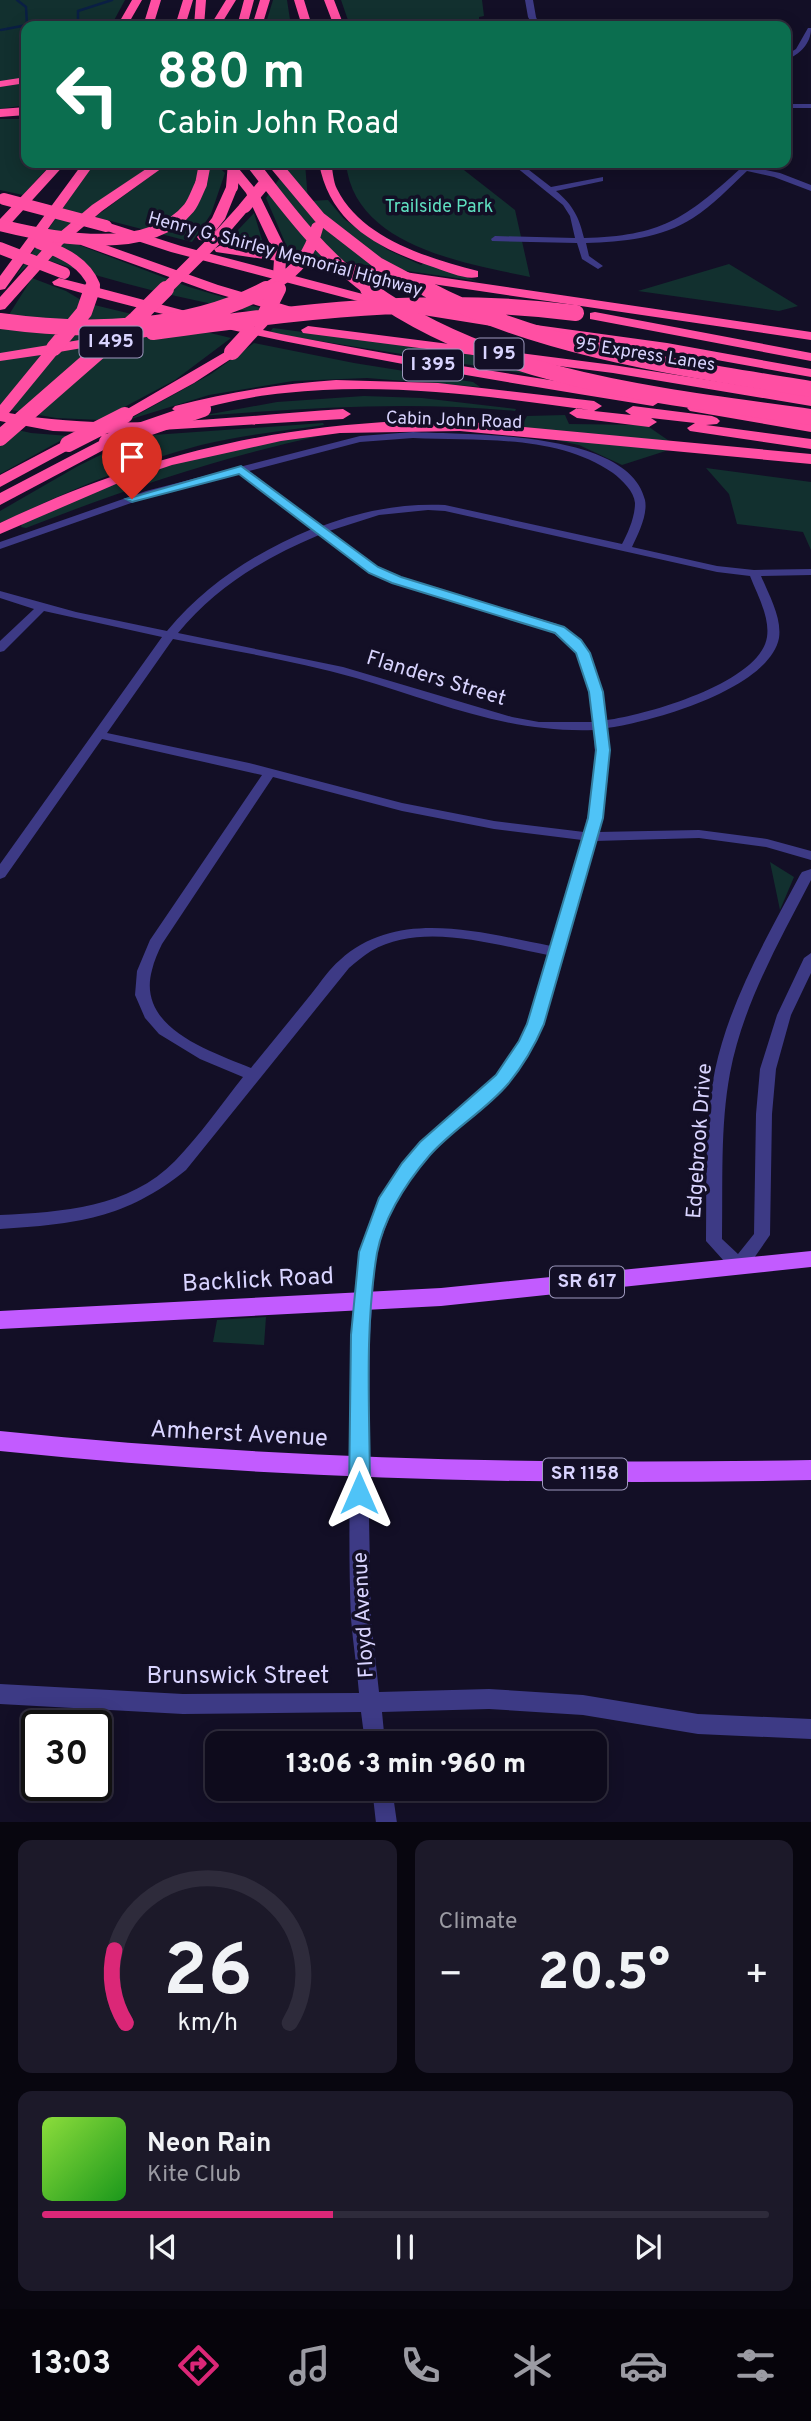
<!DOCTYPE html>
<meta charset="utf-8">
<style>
body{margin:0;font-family:Overpass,sans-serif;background:#1c1929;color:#f1f3f6;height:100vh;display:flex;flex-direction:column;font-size:26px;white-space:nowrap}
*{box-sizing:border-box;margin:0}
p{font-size:23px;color:#9b9ba3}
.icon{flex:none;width:38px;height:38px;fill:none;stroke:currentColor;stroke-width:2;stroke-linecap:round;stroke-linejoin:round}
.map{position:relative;height:1822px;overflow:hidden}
.drawer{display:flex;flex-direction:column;gap:18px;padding:18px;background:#08060f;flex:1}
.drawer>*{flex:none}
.banner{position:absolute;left:21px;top:21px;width:770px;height:147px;border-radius:14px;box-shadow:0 4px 18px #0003,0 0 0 2px #2e2b3b;background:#0b6e4f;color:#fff;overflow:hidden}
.speed{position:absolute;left:21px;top:1710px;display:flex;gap:14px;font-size:35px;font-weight:700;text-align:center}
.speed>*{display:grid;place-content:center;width:91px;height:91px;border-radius:50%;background:#0e0b1c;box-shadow:0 4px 18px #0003,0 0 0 2px #2e2b3b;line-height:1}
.speed .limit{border:4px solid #111;border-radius:10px;background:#fff;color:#111}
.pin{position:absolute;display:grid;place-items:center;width:60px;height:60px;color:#fff;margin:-72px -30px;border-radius:50% 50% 50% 0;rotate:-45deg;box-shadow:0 0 7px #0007}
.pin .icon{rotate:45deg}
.me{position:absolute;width:77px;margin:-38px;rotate:0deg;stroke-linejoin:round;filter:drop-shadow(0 0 5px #0008)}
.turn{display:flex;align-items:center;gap:24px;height:147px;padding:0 21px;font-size:32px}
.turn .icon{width:91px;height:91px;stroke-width:2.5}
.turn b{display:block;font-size:49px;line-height:60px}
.big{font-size:52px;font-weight:800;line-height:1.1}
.drawer .card{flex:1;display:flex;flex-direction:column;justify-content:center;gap:10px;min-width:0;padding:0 24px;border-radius:14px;background:#1c1929}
.drawer .dial{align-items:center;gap:0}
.dial svg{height:182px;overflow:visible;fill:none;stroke:#2e2b3b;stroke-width:7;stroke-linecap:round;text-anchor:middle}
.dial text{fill:#f1f3f6;stroke:none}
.song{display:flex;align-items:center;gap:21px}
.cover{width:84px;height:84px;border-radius:10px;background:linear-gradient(135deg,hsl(90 70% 55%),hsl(120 70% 35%))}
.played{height:7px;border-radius:4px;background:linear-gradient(90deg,#db2777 40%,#2e2b3b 40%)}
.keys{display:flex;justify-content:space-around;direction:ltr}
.heat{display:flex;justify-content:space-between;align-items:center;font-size:38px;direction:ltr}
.drawer .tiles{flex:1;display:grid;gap:18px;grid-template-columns:1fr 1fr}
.card:last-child{grid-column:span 2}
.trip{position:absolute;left:205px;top:1731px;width:402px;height:70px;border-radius:14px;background:#0e0b1c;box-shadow:0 4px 18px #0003,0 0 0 2px #2e2b3b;font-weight:800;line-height:70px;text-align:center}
.tabs{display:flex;height:112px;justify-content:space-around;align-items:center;background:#06040b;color:#9b9ba3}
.tabs .icon{width:49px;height:49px}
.tabs .selected{color:#db2777}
.tabs b{font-size:32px;color:#f1f3f6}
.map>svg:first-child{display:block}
</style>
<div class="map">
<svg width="811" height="1823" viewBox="0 0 811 1823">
<rect width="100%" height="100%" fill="#130f26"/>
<!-- green -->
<path fill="#12302f" d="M0,0H125L111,26H26V105L0,109Z
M273,0H287L291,26H265Z
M341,0H482L484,16L479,17V26H350Z
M0,119H26V163H52L23,195L0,190Z
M94,163H215L225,173L211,214L192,242L95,217L164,166L83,213L16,276Z
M290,163H305L308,201L328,200L344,219L388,250L421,265L424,263L477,281L290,254L266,198Z
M346,163H455L515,210L530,277C464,263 354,246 346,163Z
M254,213L266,253L222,247Z
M66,240L189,287L305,321C217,307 132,288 47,260Z
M729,264L798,306L779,311L638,291Z
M32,278L66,291L86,303L231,338L175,380L100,420L56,418L0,408V329Z
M273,328L496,358L590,384L269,333Z
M254,343L354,363L473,382L480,387L367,378L293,381L209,395L128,420L211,374Z
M364,396L422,398L516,409L515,411C409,401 306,408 200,416L277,402Z
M565,415L569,424L646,425L678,447L622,465L579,445L518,432L527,416Z
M323,423L324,425C283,431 241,435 201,445C131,463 65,493 0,523V511L78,466L139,436Z
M0,426L31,433L69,436L0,474Z
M319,436C219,458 120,491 26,528L21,527L22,523C72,501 123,479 177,463C222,449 272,442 319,436Z
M706,468L811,482V550L803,532L737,524L729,494Z
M770,862L794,877L780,910Z
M266,1317L264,1345L213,1342L217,1320Z"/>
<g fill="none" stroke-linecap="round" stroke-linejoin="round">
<!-- stream -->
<path stroke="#0a1f44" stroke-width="2.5" d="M549,23L587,21
M78,26V11L112,0
M1,30L27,25L26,7L17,0"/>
<!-- minor -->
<path fill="#3d3a85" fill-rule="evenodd" d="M525,0H533L536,17L540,26H533L528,17Z
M808,28H811C811,44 800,54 786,60V55L796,49Z
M786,104H811V108H786Z
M511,163H520L551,187L603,177V181L556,191C573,205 579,217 584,238C661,236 685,219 740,169L721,163L744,165L755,163L752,167L780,173L811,185V191L774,177L747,171C730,187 713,205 693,218C662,238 622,242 586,243L589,256L603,266L598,269L582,259L577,243L492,241L491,239L495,236L575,238L570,216L563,205Z
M413,432C468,435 629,430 645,500C648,515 638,534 632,547L717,566L754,570L811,569V575L761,576C769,595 782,618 779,638C769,689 651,722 607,728L608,778L598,832L699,830L767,839L811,851V860L766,847L699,838L595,841L542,1024L532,1047L507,1083L432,1151L414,1172L396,1200L376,1252L370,1335L368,1468L371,1620L379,1692L489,1689L583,1695L698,1714L811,1719V1739L698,1734L583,1715L489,1709L382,1712L385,1743H365L361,1712L183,1714L0,1704V1684L183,1694L359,1693C357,1668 353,1644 351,1619C348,1550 350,1481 351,1412C352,1340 347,1259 383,1194C414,1139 455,1119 496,1076C527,1043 535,997 548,955C494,945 423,921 371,951C363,956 356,962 349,968L186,1170C125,1219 76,1224 0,1229V1215C62,1212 129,1208 175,1161C200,1135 221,1105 243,1077L200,1059L159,1034L145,1018L135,995L137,971L150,940L262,775L102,739L5,877L0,879V864L162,637L44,611L4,651L0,652V641L34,609L0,598V591L76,612L167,631C207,583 255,553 312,529L239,473L154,495L0,549V542L146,491L360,436ZM413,438C479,441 557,434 613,473C622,480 634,491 635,503C635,517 628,533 622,544L445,505C402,503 362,511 322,526L249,471L360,442ZM428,510L445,511L717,572L750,576C757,594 770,617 767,637C760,683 645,715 607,720L597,673L586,647L557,624L401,578L377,568L329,531L379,515ZM319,535L369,572L393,582L549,630L575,649L585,673L594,722H539L512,717L343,667L178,633C216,587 264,558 319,535ZM173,639C234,651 296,661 356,678C438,702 506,733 594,730L596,778L584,832L494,821L402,803L249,763L107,733ZM273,777L402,811L494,829L582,840L551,946C482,933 398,907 340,960C329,969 321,982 312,993C292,1018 271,1043 251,1068C210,1051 136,1028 152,970C154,961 158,952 162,944Z
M811,869V880C779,942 743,1004 730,1073C720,1127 723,1183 722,1239L738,1254L754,1234L756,1114L760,1069L777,1015L804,958L811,953V973L791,1015L776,1069L772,1114L770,1235L745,1271L739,1273L733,1271L706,1241C707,1184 704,1126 715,1070C730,1000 767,937 800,875L802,872Z
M372,1788H392L397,1823H376Z"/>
<!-- primary -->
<path fill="#c25bff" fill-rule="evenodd" d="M811,1251V1267L441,1306L0,1329V1311L441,1288Z
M0,1431C270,1459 540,1465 811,1460V1480C540,1486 270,1479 0,1451Z"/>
<!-- motorway -->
<path fill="#ff4fa3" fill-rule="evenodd" d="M132,0H142L127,26H117Z
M151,0H161L153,26H143Z
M183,0H193L185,26H175Z
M196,0H206L204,26H194Z
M226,0H236L220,26H210Z
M244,0H254L247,26H237Z
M260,0H270L262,26H252Z
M294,0H304L312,26H302Z
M324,0H334L344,26H334Z
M26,77V83L0,87V81Z
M26,107V115L0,117V109Z
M53,163H66L5,230L0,231V219Z
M83,163H95L5,289L0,290V276Z
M155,163H169L102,211L63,244L5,309L0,310V297L53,238L92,205Z
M199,163H211L207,184L201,188L195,184Z
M222,163H234L258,192L283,243L281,246H271L246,193Z
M319,163H331C333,171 333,181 337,189C362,239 428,258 478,271V277C465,280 448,272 436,268C381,250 330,225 319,163Z
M232,183L238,187L225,219L213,234L240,204H250L251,207L221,242L199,240L197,237L212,218L226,187Z
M106,222L181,246L393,302L504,320L511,324L504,328L392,310L171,252L101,229L99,226Z
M86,238L218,285L295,308L297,311L290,315L208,291L81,245V239Z
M221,245L811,332V340L216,252L214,249Z
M59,278C133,296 206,318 281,334C404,358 529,377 653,396L661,401L653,406C451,373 251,342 54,285L52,282Z
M595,312L811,353V361L590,319V313Z
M536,325L667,343L811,369V377L667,351L531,332L529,329L531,326Z
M308,326L613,365L811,396V406L613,373L303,333L301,330Z
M153,328L160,332L158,335L59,352L9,413C117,433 234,416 343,409L351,414L343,419L111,433L53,431L0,421V405L41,355L0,361V353Z
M232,348L237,349L239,352L237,355L194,383L130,418L125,420L117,415Z
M336,380L438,383L594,401L602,406L594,411L631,415L625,411L633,406L712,416L717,418L720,421L717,424L706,425L811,439V449L690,431L687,428L695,423L651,418L657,422L649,427L577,418L569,413L577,408L589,410C488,396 386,382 285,393C249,396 215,405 180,414L172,409L175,406C228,392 280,384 336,380Z
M695,403L811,422V432L690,411L687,408Z
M400,421H460L811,454V464L460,431L340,433L281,441L172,465L116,484L0,534V523C133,460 253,429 400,421Z
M107,437L115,442L113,445L0,505V493Z
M68,439L76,444L74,447L0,487V475Z"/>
<!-- motorway-bridge-far1 -->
<path stroke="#ff4fa3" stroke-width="12" d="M252,163C288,210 322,256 371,291
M274,163L320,218L378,263L431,291
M232,187L234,163
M4,199L106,226
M245,207L265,183
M0,225C52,238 149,257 189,208C194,202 197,192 201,184
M39,243C62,253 84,261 94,285L92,291
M276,243L280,260L278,291
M0,248L64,273
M164,291L216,239
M262,291C292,275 308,261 317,228"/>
<!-- motorway-bridge -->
<path stroke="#ff4fa3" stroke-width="16" d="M368,289C494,381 662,396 811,417
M427,289C539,349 687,369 811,389
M0,321C87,333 187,331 266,289
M153,332C298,312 429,294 576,313
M54,348L84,312L92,289
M232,352L264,317L278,289
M0,438L136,319L166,289
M107,442L203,409
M68,444L125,415"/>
</g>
<!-- route -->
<path fill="#4fc3f7" stroke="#337fa1" stroke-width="2" d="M241,466L378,567L401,577L564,627L581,640L590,653L603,692L610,750L603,818L544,1024C535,1045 523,1066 508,1084C486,1110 453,1129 430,1155C406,1183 384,1218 377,1253C364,1331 370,1415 370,1493L367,1500L359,1503L352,1500L349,1493L351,1335L359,1252L379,1198L402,1163L420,1142L496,1075L519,1041L527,1024L588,818L596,750L589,692L576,653L555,633L392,583L369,573L239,474L132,502L126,499Z"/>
<g text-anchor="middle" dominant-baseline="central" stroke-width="7" stroke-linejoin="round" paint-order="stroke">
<!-- far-park labels -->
<g font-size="18" fill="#5fe0c0" stroke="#130f26">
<text x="439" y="207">Trailside Park</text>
</g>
<!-- far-street labels -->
<g font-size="18" fill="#d9d4ff" stroke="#130f26">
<text transform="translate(285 255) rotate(15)">Henry G. Shirley Memorial Highway</text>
<text transform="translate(645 355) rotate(9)">95 Express Lanes</text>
<text transform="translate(454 421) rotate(2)">Cabin John Road</text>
</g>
<!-- shield labels -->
<g fill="#130f26" stroke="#9e99be" stroke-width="2">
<rect x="79.5" y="326.5" width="63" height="31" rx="5"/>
<rect x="474.5" y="338.5" width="49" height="31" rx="5"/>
<rect x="403" y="349.5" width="60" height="31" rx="5"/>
<rect x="550" y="1266.5" width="74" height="31" rx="5"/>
<rect x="543" y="1458.5" width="84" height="31" rx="5"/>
</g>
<g font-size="19" font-weight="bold" fill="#d9d4ff">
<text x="111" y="342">I 495</text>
<text x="499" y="354">I 95</text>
<text x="433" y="365">I 395</text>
<text x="587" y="1282">SR 617</text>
<text x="585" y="1474">SR 1158</text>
</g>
<!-- street labels -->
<g font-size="21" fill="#d9d4ff" stroke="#130f26">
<text transform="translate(436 679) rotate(17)">Flanders Street</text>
<text transform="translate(700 1141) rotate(-86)">Edgebrook Drive</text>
<text transform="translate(364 1615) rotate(-93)">Floyd Avenue</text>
</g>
<!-- near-street labels -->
<g font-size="24" fill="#d9d4ff" stroke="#130f26">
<text transform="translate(258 1281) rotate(-3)">Backlick Road</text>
<text transform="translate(239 1435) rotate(3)">Amherst Avenue</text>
<text x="238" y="1677">Brunswick Street</text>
</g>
</g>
</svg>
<div class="speed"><div class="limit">30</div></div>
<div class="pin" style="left:132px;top:499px;background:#d93025"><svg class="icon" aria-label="arrive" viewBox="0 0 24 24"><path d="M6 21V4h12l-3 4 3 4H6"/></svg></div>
<svg class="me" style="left:359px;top:1493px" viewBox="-20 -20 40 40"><path d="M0-17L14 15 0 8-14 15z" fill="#4fc3f7" stroke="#fff" stroke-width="4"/></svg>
<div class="trip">13:06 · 3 min · 960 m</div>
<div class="banner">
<div class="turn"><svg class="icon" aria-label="left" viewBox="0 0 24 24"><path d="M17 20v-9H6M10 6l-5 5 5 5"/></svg><div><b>880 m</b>Cabin John Road</div></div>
</div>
</div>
<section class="drawer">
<div class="tiles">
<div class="card dial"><svg viewBox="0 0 100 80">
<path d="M14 69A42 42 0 1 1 86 69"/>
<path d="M14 69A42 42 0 0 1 9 37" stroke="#db2777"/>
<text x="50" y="56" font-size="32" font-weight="700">26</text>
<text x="50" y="72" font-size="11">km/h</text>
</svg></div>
<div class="card"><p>Climate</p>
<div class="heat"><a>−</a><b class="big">20.5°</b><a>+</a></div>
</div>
<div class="card">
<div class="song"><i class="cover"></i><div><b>Neon Rain</b><p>Kite Club</p></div></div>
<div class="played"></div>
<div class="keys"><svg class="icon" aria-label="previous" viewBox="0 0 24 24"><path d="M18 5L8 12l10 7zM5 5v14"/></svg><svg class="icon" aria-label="pause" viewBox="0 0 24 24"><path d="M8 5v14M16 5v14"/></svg><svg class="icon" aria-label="next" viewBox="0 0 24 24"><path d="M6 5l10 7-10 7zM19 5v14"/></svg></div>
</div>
</div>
</section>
<nav class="tabs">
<b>13:03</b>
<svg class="icon selected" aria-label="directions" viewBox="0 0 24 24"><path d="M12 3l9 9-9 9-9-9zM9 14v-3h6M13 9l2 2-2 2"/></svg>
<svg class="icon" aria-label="music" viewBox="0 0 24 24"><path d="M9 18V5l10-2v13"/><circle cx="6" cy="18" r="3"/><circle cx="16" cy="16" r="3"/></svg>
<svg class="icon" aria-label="phone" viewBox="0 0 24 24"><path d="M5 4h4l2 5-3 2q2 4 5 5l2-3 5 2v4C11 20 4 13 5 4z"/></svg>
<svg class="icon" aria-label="climate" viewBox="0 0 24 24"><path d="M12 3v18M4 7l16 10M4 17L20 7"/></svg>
<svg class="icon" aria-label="car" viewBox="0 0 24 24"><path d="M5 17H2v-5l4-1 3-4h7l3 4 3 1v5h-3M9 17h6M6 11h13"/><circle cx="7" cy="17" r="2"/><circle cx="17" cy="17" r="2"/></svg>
<svg class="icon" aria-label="filters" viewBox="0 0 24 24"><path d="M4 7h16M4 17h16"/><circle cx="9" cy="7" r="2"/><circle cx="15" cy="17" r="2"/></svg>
</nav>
